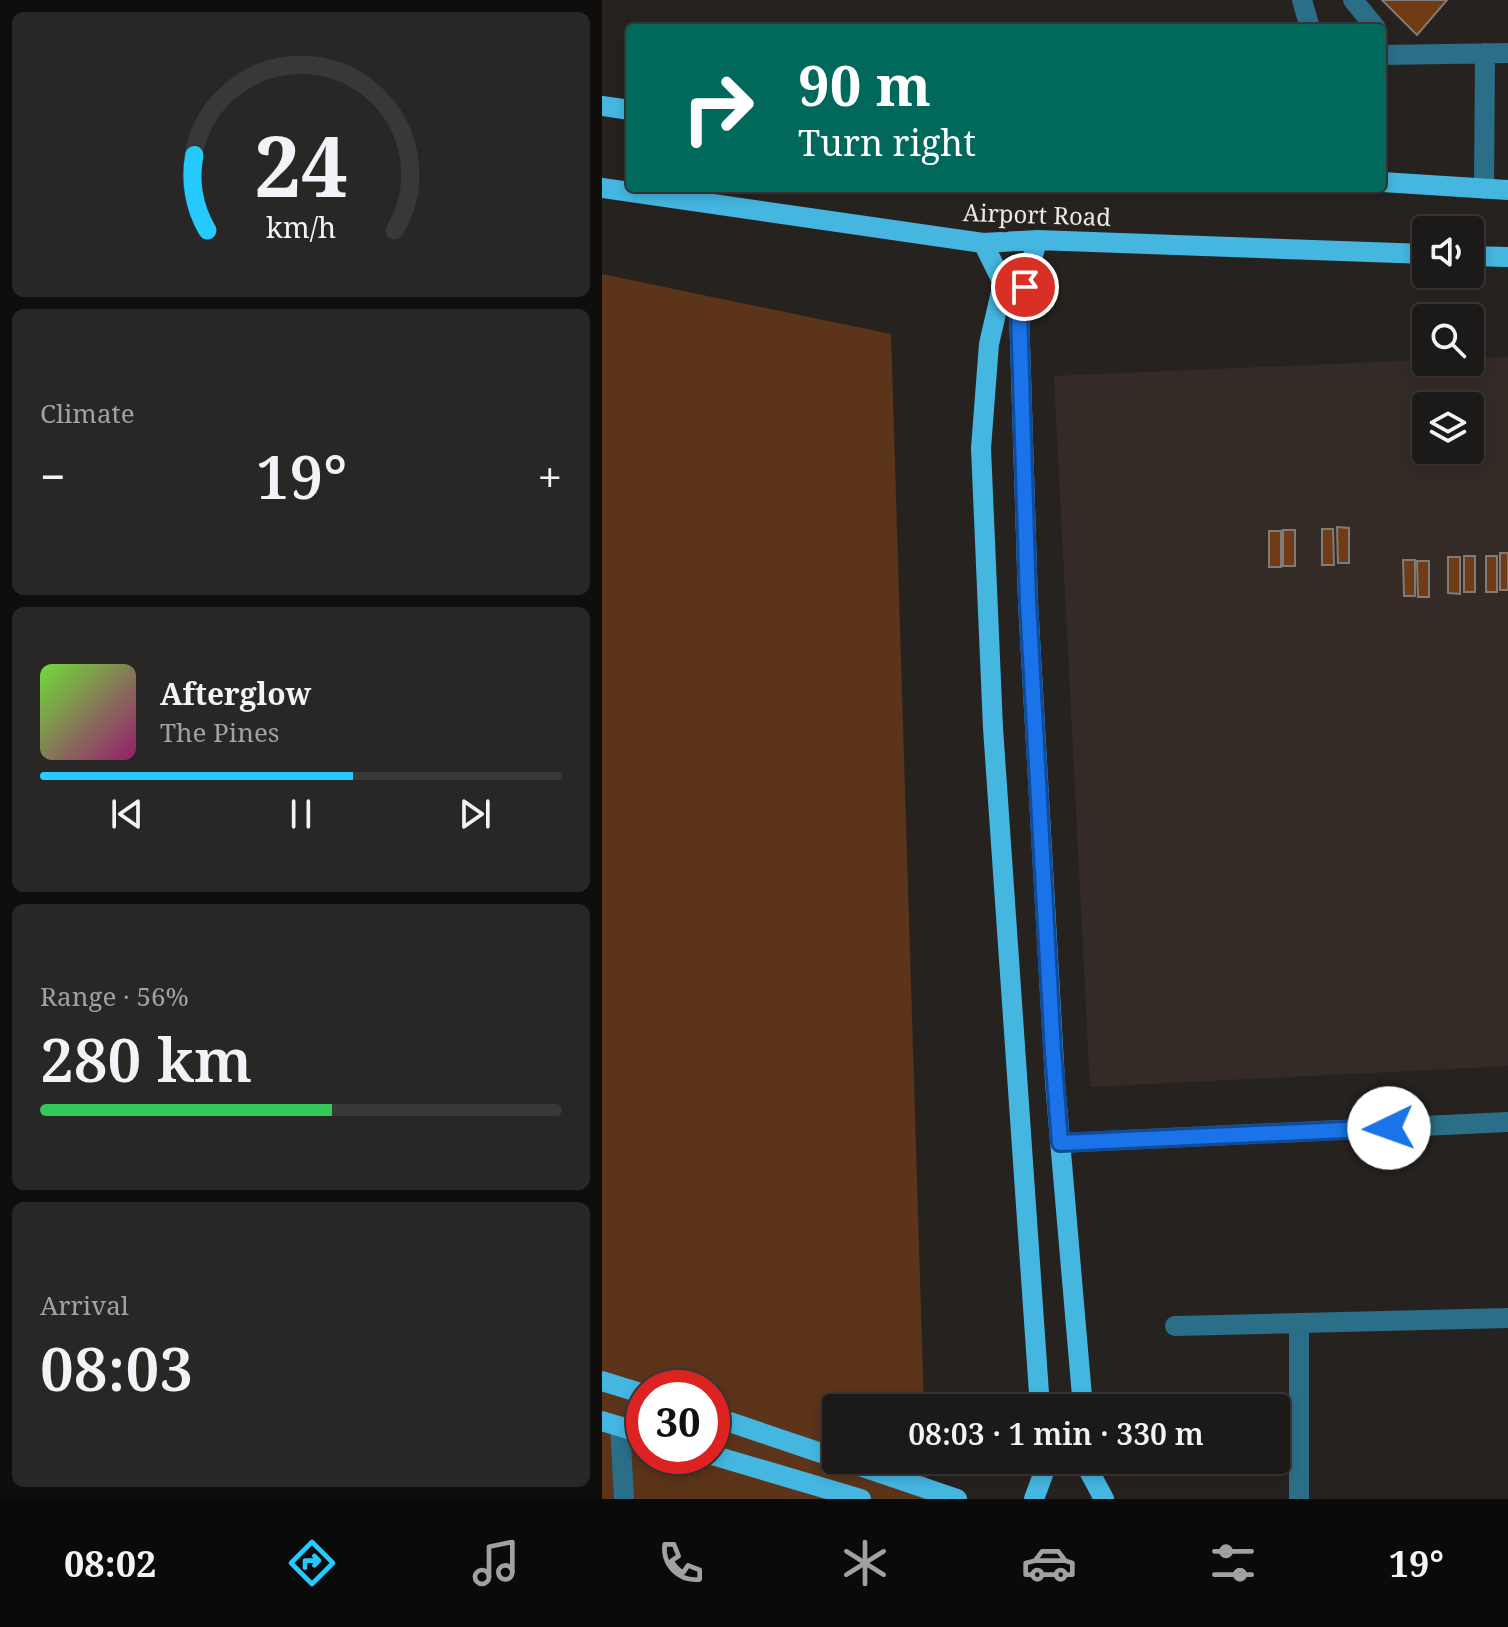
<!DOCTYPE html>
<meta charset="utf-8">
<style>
body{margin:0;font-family:"Noto Serif",serif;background:#292725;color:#f1f3f6;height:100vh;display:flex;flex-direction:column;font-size:30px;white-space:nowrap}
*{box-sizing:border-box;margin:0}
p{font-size:26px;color:#a0a1a2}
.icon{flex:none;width:44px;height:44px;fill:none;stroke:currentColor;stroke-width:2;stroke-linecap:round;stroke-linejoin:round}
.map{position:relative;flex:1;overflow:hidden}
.details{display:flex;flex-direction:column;gap:12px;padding:12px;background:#0f0e0d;width:602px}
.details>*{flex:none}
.banner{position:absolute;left:24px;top:24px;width:760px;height:168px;border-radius:8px;box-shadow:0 4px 12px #0003,0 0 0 2px #3a3837;background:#00695c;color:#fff;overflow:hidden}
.controls{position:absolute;left:810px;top:216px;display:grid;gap:16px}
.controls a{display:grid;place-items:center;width:72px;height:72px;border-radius:8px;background:#1c1a18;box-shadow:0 4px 12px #0003,0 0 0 2px #3a3837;font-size:40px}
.speed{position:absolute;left:24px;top:1370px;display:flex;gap:16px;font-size:40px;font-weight:700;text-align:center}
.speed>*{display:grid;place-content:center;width:104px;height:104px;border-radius:50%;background:#1c1a18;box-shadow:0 4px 12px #0003,0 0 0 2px #3a3837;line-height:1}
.speed .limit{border:12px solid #d22;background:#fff;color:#111}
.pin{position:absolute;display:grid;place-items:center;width:68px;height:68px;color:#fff;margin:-34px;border:4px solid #fff;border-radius:50%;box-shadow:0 2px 8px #0007}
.me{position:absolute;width:88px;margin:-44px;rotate:267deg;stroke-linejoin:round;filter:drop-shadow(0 0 6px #0008)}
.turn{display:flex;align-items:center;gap:28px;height:168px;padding:0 40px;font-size:36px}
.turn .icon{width:104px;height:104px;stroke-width:2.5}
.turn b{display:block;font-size:56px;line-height:68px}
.big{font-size:60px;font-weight:600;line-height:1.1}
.details .tile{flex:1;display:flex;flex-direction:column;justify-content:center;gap:12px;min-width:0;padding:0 28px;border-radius:12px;background:#292725}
.details .dial{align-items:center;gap:0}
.dial svg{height:208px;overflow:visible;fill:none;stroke:#3a3837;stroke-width:7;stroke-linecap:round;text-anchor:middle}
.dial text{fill:#f1f3f6;stroke:none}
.song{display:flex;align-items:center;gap:24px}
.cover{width:96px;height:96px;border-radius:12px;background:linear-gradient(135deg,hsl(100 70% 55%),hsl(320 70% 35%))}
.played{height:8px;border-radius:4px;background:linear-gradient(90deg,#25c9fe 60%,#3a3837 60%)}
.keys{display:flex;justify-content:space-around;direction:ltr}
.heat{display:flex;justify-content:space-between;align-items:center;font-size:44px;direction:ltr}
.charge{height:12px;border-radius:6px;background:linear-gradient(90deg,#34c759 56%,#3a3837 0)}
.trip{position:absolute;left:220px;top:1394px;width:468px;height:80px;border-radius:8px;background:#1c1a18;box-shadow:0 4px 12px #0003,0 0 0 2px #3a3837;font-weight:600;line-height:80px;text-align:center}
.dock{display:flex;height:128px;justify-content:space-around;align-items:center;background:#0b0a0a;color:#a0a1a2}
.dock .icon{width:56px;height:56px}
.dock .current{color:#25c9fe}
.dock b{font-size:36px;color:#f1f3f6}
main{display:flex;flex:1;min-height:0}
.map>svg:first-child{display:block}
</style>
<main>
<section class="details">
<div class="tile dial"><svg viewBox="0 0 100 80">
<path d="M14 69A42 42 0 1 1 86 69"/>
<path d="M14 69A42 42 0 0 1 9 40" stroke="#25c9fe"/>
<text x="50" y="56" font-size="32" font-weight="700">24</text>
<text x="50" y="72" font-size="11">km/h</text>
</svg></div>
<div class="tile"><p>Climate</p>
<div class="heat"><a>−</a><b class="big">19°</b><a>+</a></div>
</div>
<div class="tile">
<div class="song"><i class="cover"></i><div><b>Afterglow</b><p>The Pines</p></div></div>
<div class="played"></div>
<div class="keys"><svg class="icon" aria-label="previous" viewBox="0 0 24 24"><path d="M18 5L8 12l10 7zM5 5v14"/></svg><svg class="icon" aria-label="pause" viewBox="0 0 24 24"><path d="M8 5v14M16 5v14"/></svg><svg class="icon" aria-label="next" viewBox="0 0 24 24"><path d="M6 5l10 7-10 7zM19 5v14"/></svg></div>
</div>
<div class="tile"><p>Range · 56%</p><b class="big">280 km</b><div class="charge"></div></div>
<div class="tile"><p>Arrival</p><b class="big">08:03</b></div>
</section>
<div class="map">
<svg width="906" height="1499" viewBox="0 0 906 1499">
<rect width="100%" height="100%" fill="#262220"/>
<!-- built -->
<path fill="#342b26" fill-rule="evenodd" d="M906,357V1066L488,1087L452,376L824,360V362H868V358ZM824,406H868V450H824Z"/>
<!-- green -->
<path fill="#5b341a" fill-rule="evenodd" d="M0,274L289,334L322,1408H234V1460H324L325,1499H0ZM42,1388H110V1456H42Z"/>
<!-- building -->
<path fill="#703b15" stroke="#7f7b78" stroke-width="2" d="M780,0H845L815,35Z
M735,527L747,528V563H736Z
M720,529H731L732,565H720Z
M681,530H693V566H681Z
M667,531H679V567H667Z
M898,553H906V590H898Z
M862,556H873V592H862Z
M884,556H895V592H884Z
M846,557H858V594L846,593Z
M801,560H813V596H802Z
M815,561H827V597H816Z"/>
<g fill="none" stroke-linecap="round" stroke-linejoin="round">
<!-- minor -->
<path stroke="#2b6e87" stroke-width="20" d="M700,0L708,28
M751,0L774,28
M780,55L906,53
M882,189L883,53
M458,1143L906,1122
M573,1326L906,1318
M18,1426L22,1499
M697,1499V1323"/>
<!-- major -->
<path stroke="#44b6e0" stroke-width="20" d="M0,106L28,110
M780,182L906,190
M0,188L381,243L435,240L824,254
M435,240L417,310L426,602L453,1082L481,1408
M381,243L401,283L387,344L379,448L391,728L438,1408
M868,256L906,257
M0,1381L42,1394
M110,1416L234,1458
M0,1421L42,1434
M110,1455L259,1499
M240,1460L355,1499
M486,1460L487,1471L502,1499
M432,1499L443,1469L442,1460"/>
</g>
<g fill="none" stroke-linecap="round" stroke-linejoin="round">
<!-- route casing -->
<g stroke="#114b97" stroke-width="20">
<path id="route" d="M423,287L417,310L426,602L451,1052L458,1143L787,1128"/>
</g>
<!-- route -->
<use href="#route" stroke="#1a73e8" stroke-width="14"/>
</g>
<g text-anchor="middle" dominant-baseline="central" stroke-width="8" stroke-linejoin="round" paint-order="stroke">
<!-- street labels -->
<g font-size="24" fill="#eae7e6" stroke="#262220">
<text transform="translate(435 214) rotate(2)">Airport Road</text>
</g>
</g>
</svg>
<div class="controls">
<a><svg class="icon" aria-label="sound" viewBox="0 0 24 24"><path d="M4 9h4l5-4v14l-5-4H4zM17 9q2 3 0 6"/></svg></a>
<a><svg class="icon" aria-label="search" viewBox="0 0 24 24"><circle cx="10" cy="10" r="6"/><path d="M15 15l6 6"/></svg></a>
<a><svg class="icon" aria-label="layers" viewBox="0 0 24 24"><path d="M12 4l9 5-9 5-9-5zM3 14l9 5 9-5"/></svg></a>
</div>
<div class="speed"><div class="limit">30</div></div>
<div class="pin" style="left:423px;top:287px;background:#d93025"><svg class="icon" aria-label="arrive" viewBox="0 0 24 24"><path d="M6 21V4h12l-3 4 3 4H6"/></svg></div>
<svg class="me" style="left:787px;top:1128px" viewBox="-20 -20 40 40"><circle r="19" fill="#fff"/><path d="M0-13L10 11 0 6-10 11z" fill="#1a73e8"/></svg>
<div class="trip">08:03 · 1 min · 330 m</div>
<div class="banner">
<div class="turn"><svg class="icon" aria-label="right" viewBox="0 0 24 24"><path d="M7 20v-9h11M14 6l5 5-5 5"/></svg><div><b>90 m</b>Turn right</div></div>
</div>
</div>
</main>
<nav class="dock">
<b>08:02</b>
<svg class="icon current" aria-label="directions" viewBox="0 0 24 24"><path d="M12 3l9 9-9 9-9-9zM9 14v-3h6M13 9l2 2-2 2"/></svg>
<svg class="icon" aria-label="music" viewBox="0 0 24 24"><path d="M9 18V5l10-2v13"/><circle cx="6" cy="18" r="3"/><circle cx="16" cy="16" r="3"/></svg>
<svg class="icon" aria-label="phone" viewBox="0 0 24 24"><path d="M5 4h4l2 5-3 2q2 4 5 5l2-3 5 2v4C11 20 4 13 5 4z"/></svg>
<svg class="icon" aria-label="climate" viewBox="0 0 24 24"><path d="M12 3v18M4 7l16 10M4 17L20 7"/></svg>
<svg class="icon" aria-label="car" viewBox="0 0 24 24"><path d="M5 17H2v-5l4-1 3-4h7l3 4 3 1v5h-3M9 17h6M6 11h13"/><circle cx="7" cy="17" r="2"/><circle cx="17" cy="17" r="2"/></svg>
<svg class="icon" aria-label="filters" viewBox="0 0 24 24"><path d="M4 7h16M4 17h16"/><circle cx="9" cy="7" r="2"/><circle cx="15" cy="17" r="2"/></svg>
<b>19°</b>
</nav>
